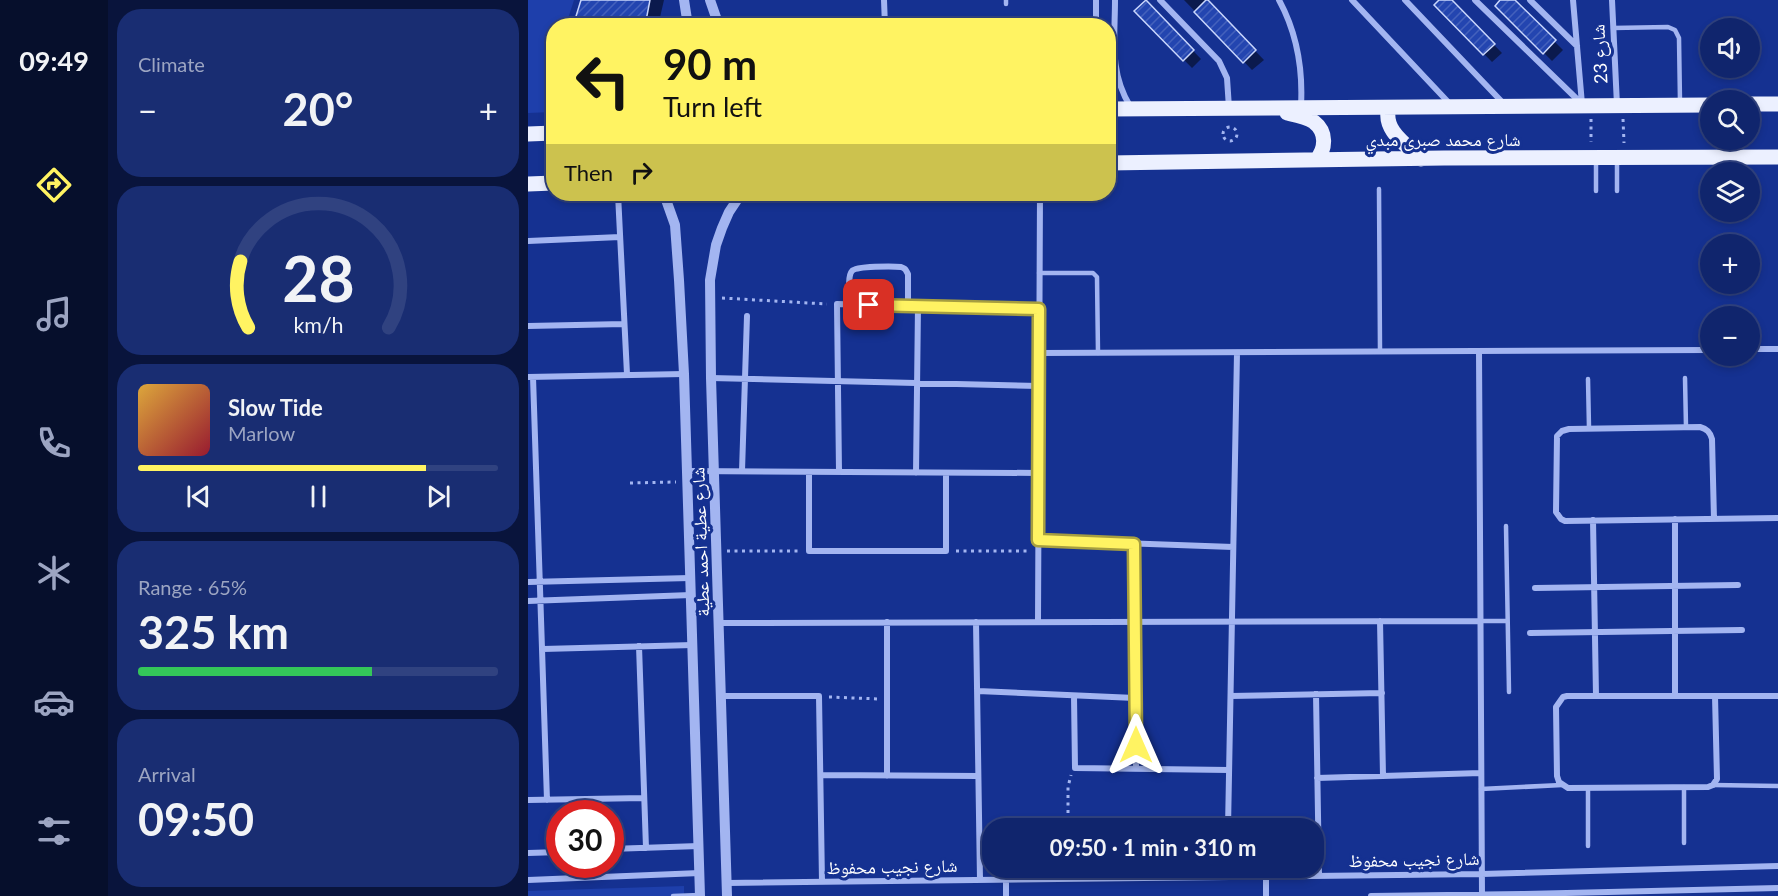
<!DOCTYPE html>
<meta charset="utf-8">
<style>
body{margin:0;font-family:Lato,"Noto Naskh Arabic",sans-serif;background:#192d72;color:#f1f3f6;height:100vh;display:flex;flex-direction:column;font-size:22px;white-space:nowrap}
*{box-sizing:border-box;margin:0}
p{font-size:20px;color:#9ca5c2}
.icon{flex:none;width:33px;height:33px;fill:none;stroke:currentColor;stroke-width:2;stroke-linecap:round;stroke-linejoin:round}
.map{position:relative;flex:1;overflow:hidden}
.side{display:flex;flex-direction:column;gap:9px;padding:9px;background:#09143c;width:420px}
.side>*{flex:none}
.top-card{position:absolute;left:18px;top:18px;width:570px;height:183px;border-radius:24px;box-shadow:0 3px 9px #0003,0 0 0 2px #304280;background:#fff362;color:#111;overflow:hidden}
.buttons{position:absolute;left:1172px;top:18px;display:grid;gap:12px}
.buttons a{display:grid;place-items:center;width:60px;height:60px;border-radius:50%;background:#10256d;box-shadow:0 3px 9px #0003,0 0 0 2px #304280;font-size:30px}
.speed{position:absolute;left:18px;top:800px;display:flex;gap:12px;font-size:30px;font-weight:700;text-align:center}
.speed>*{display:grid;place-content:center;width:78px;height:78px;border-radius:50%;background:#10256d;box-shadow:0 3px 9px #0003,0 0 0 2px #304280;line-height:1}
.speed .limit{border:9px solid #d22;background:#fff;color:#111}
.pin{position:absolute;display:grid;place-items:center;width:51px;height:51px;color:#fff;margin:-26px;border-radius:12px;box-shadow:0 3px 9px #0006}
.me{position:absolute;width:66px;margin:-33px;rotate:0deg;stroke-linejoin:round;filter:drop-shadow(0 0 4px #0008)}
.turn{display:flex;align-items:center;gap:21px;height:126px;padding:0 18px;font-size:27px}
.turn .icon{width:78px;height:78px;stroke-width:2.5}
.turn b{display:block;font-size:42px;line-height:51px}
.then{display:flex;align-items:center;height:57px;padding:0 18px;background:#0003;gap:12px;font-size:22px}
.big{font-size:45px;font-weight:700;line-height:1.1}
.side .widget{flex:1;display:flex;flex-direction:column;justify-content:center;gap:9px;min-width:0;padding:0 21px;border-radius:24px;background:#192d72}
.side .dial{align-items:center;gap:0}
.dial svg{height:156px;overflow:visible;fill:none;stroke:#304280;stroke-width:7;stroke-linecap:round;text-anchor:middle}
.dial text{fill:#f1f3f6;stroke:none}
.song{display:flex;align-items:center;gap:18px}
.cover{width:72px;height:72px;border-radius:9px;background:linear-gradient(135deg,hsl(40 70% 55%),hsl(350 70% 35%))}
.played{height:6px;border-radius:3px;background:linear-gradient(90deg,#fff362 80%,#304280 80%)}
.keys{display:flex;justify-content:space-around;direction:ltr}
.heat{display:flex;justify-content:space-between;align-items:center;font-size:33px;direction:ltr}
.charge{height:9px;border-radius:4px;background:linear-gradient(90deg,#34c759 65%,#304280 0)}
.trip{position:absolute;left:454px;top:818px;width:342px;height:60px;border-radius:24px;background:#10256d;box-shadow:0 3px 9px #0003,0 0 0 2px #304280;font-weight:700;line-height:60px;text-align:center}
main{display:flex;flex:1;min-height:0}
.menu{display:flex;flex-direction:column;width:108px;justify-content:space-around;align-items:center;background:#060f2c;color:#9ca5c2}
.menu .icon{width:42px;height:42px}
.menu .active{color:#fff362}
.menu b{font-size:27px;color:#f1f3f6}
.map>svg:first-child{display:block}
</style>
<main>
<nav class="menu">
<b>09:49</b>
<svg class="icon active" aria-label="directions" viewBox="0 0 24 24"><path d="M12 3l9 9-9 9-9-9zM9 14v-3h6M13 9l2 2-2 2"/></svg>
<svg class="icon" aria-label="music" viewBox="0 0 24 24"><path d="M9 18V5l10-2v13"/><circle cx="6" cy="18" r="3"/><circle cx="16" cy="16" r="3"/></svg>
<svg class="icon" aria-label="phone" viewBox="0 0 24 24"><path d="M5 4h4l2 5-3 2q2 4 5 5l2-3 5 2v4C11 20 4 13 5 4z"/></svg>
<svg class="icon" aria-label="climate" viewBox="0 0 24 24"><path d="M12 3v18M4 7l16 10M4 17L20 7"/></svg>
<svg class="icon" aria-label="car" viewBox="0 0 24 24"><path d="M5 17H2v-5l4-1 3-4h7l3 4 3 1v5h-3M9 17h6M6 11h13"/><circle cx="7" cy="17" r="2"/><circle cx="17" cy="17" r="2"/></svg>
<svg class="icon" aria-label="filters" viewBox="0 0 24 24"><path d="M4 7h16M4 17h16"/><circle cx="9" cy="7" r="2"/><circle cx="15" cy="17" r="2"/></svg>
</nav>
<section class="side">
<div class="widget"><p>Climate</p>
<div class="heat"><a>−</a><b class="big">20°</b><a>+</a></div>
</div>
<div class="widget dial"><svg viewBox="0 0 100 80">
<path d="M14 69A42 42 0 1 1 86 69"/>
<path d="M14 69A42 42 0 0 1 10 35" stroke="#fff362"/>
<text x="50" y="56" font-size="32" font-weight="700">28</text>
<text x="50" y="72" font-size="11">km/h</text>
</svg></div>
<div class="widget">
<div class="song"><i class="cover"></i><div><b>Slow Tide</b><p>Marlow</p></div></div>
<div class="played"></div>
<div class="keys"><svg class="icon" aria-label="previous" viewBox="0 0 24 24"><path d="M18 5L8 12l10 7zM5 5v14"/></svg><svg class="icon" aria-label="pause" viewBox="0 0 24 24"><path d="M8 5v14M16 5v14"/></svg><svg class="icon" aria-label="next" viewBox="0 0 24 24"><path d="M6 5l10 7-10 7zM19 5v14"/></svg></div>
</div>
<div class="widget"><p>Range · 65%</p><b class="big">325 km</b><div class="charge"></div></div>
<div class="widget"><p>Arrival</p><b class="big">09:50</b></div>
</section>
<div class="map">
<svg width="1250" height="896" viewBox="0 0 1250 896">
<defs>
<pattern id="building-hatch" width="6" height="6" patternUnits="userSpaceOnUse" patternTransform="scale(1.5)"><rect width="6" height="6" fill="#2345b0"/><path d="M-1 1l2-2M0 6l6-6M5 7l2-2" fill="none" stroke="#4461bc"/></pattern>
</defs>
<rect width="100%" height="100%" fill="#153191"/>
<!-- park -->
<path fill="#1e3fab" d="M0,0H46L38,25L26,26L25,112L0,113Z
M156,886V896H0V891Z"/>
<!-- shadow -->
<path fill="#0007" d="M55,0H136L130,26H47Z
M656,0H678L736,60L724,70Z
M914,0H922L974,53L964,62L908,5Z
M974,0H985L1035,50L1024,61L969,6Z
M618,2L673,59L664,68L608,11Z"/>
<!-- building -->
<path fill="url(#building-hatch)" stroke="#c9d6fc" stroke-width="1.5" d="M53,0H122L117,26H45Z
M618,0L666,50L655,61L606,11Z
M678,0H680L728,50L715,63L666,12Z
M911,0H924L967,44L955,55L906,5Z
M972,0H987L1028,40L1015,54L967,6Z"/>
<g fill="none" stroke-linecap="round" stroke-linejoin="round">
<!-- path -->
<path stroke="#a3b5f1" stroke-width="3" stroke-dasharray="3 4.5" stroke-linecap="butt" d="M1063,119V142
M1095,119L1096,143
M695 134a7 7 0 1 1 14 0a7 7 0 1 1-14 0Z
M194,298L299,304
M102,483L148,482
M199,551H271
M428,551H499
M301,697L351,699
M540,828V787L543,775"/>
<!-- service -->
<path stroke="#a3b5f1" stroke-width="4.5" d="M478,4V0
M294,26L305,23L356,21
M1085,28L1140,27L1147,30L1151,38L1152,102
M1068,161V191
M1089,161V191
M851,189L852,351
M511,273H565L569,277L570,353
M1157,378L1158,427
M1060,379L1061,428
M978,526L981,692
M952,621H979
M1185,785L1250,786
M953,789L1034,785
M1060,789V846
M1156,843V787
M145,896L172,895"/>
<!-- minor -->
<path stroke="#a3b5f1" stroke-width="6" d="M356,0L357,26
M568,0V26
M587,0C587,38 581,72 602,106
M632,0L691,61L699,78L701,108
M751,0C769,33 775,69 773,106
M824,0L922,104
M877,0L976,104
M947,0L1052,102
M1002,0L1049,46
M1045,0L1054,104
M1084,0L1089,105
M90,194L99,374
M0,241L92,237
M322,305C322,297 319,276 324,271C328,266 365,266 373,267C378,269 377,269 380,274V306
M0,326L96,324
M1221,349H1250
M951,351L954,895
M511,353L1182,350
M0,377L156,374
M5,377L19,800
M183,378L511,386
M159,471L511,473
M214,471L219,316
M281,472V551H418V473
M311,472L309,304L511,310
M388,473L390,306
M1186,519L1184,439C1182,432 1179,429 1172,427L1041,429L1034,431L1029,436L1028,512L1033,519L1037,521L1250,518
M1065,520L1068,696
M510,540L705,547
M606,544L608,769
M0,582L162,578
M1007,588L1210,585
M0,601L163,595
M852,621L855,776
M359,622V776
M448,622L452,880
M510,622L512,194
M191,623L952,621
M1002,633L1214,630
M111,646L118,848
M15,649L165,645
M450,691L607,698
M788,694L791,875
M193,696H291L294,882
M546,696L547,768L701,770
M703,696L854,693
M1147,696V519
M1187,696L1189,779L1185,785L1180,787L1040,788L1031,782L1029,776L1028,707L1035,697L1039,696H1250
M293,775L450,776
M789,778L953,773
M0,800L116,798
M700,828L709,353
M82,849L171,846
M0,853L32,852
M0,880L172,873
M478,880V896
M199,883L954,874L1250,866
M738,896V877
M843,896L995,894L1250,888"/>
<!-- tertiary -->
<path stroke="#a3b5f1" stroke-width="10" d="M156,0L160,26
M182,0L191,26
M136,194L147,225L151,280L156,374L172,896
M199,896L183,378L182,280L188,245L194,228L201,212L213,194"/>
<!-- primary -->
<path stroke="#ecf0ff" stroke-width="15" d="M1221,104H1250
M861,108C854,130 879,145 893,159
M580,109L1182,105
M759,113C768,115 779,117 786,122C799,132 798,149 788,160
M0,134L26,133
M580,163L916,158L1250,157
M0,184L26,183"/>
</g>
<g fill="none" stroke-linecap="round" stroke-linejoin="round">
<!-- route casing -->
<g stroke="#a69e40" stroke-width="15">
<path id="route" d="M341,305L511,309L510,540L606,544L608,745"/>
</g>
<!-- route -->
<use href="#route" stroke="#fff362" stroke-width="10"/>
</g>
<g text-anchor="middle" dominant-baseline="central" stroke-width="6" stroke-linejoin="round" paint-order="stroke">
<!-- street labels -->
<g font-size="18" fill="#fff" stroke="#153191">
<text transform="translate(1071 54) rotate(-93)">شارع 23</text>
<text x="915" y="139">شارع محمد صبرى مبدي</text>
<text transform="translate(172 542) rotate(-92)">شارع عطية احمد عطية</text>
<text transform="translate(886 859) rotate(-1)">شارع نجيب محفوظ</text>
<text transform="translate(364 866) rotate(-1)">شارع نجيب محفوظ</text>
</g>
</g>
</svg>
<div class="buttons">
<a><svg class="icon" aria-label="sound" viewBox="0 0 24 24"><path d="M4 9h4l5-4v14l-5-4H4zM17 9q2 3 0 6"/></svg></a>
<a><svg class="icon" aria-label="search" viewBox="0 0 24 24"><circle cx="10" cy="10" r="6"/><path d="M15 15l6 6"/></svg></a>
<a><svg class="icon" aria-label="layers" viewBox="0 0 24 24"><path d="M12 4l9 5-9 5-9-5zM3 14l9 5 9-5"/></svg></a>
<a>+</a>
<a>−</a>
</div>
<div class="speed"><div class="limit">30</div></div>
<div class="pin" style="left:341px;top:305px;background:#d93025"><svg class="icon" aria-label="arrive" viewBox="0 0 24 24"><path d="M6 21V4h12l-3 4 3 4H6"/></svg></div>
<svg class="me" style="left:608px;top:745px" viewBox="-20 -20 40 40"><path d="M0-17L14 15 0 8-14 15z" fill="#fff362" stroke="#fff" stroke-width="4"/></svg>
<div class="trip">09:50 · 1 min · 310 m</div>
<div class="top-card">
<div class="turn"><svg class="icon" aria-label="left" viewBox="0 0 24 24"><path d="M17 20v-9H6M10 6l-5 5 5 5"/></svg><div><b>90 m</b>Turn left</div></div>
<div class="then">Then<svg class="icon" aria-label="right" viewBox="0 0 24 24"><path d="M7 20v-9h11M14 6l5 5-5 5"/></svg></div>
</div>
</div>
</main>
